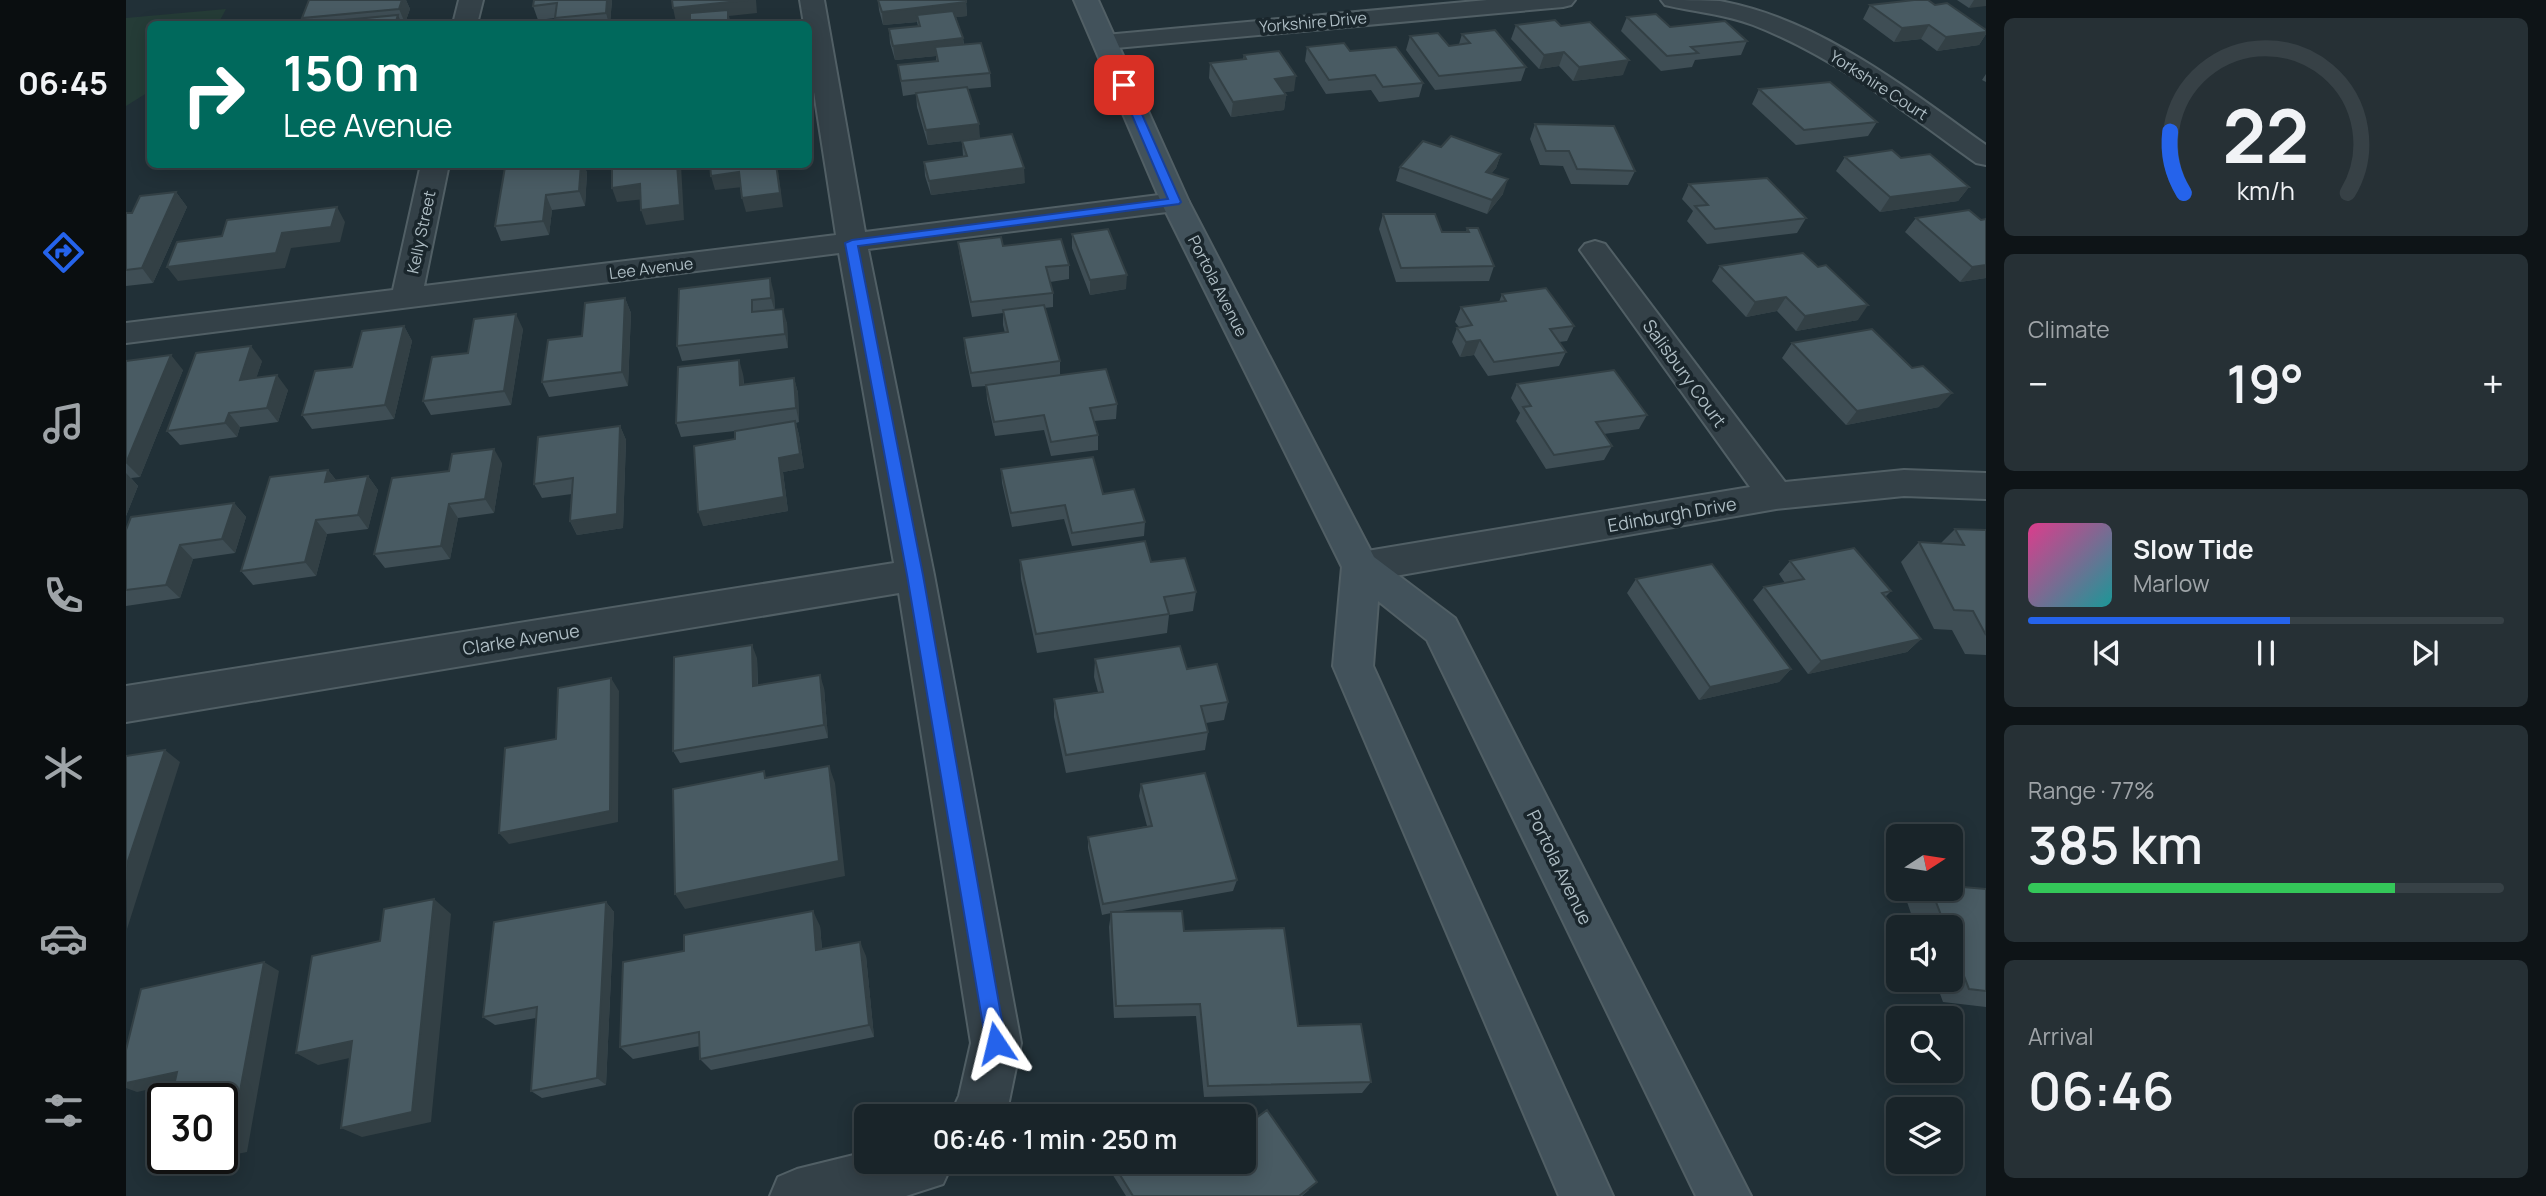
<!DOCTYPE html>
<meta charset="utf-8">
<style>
body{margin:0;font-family:Manrope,sans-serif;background:#263035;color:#f1f3f6;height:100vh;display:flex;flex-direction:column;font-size:26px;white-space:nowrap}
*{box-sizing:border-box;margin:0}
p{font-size:23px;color:#9fa4a8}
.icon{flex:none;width:38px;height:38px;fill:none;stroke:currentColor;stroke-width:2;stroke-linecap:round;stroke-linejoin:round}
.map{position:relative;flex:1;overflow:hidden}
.sheet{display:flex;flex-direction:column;gap:18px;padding:18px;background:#0e1417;width:560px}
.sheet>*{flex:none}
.hud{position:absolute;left:21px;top:21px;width:665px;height:147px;border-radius:10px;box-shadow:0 4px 18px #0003,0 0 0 2px #374146;background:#00695c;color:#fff;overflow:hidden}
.needle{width:46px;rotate:78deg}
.tools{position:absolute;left:1760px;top:824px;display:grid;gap:14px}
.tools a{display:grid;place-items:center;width:77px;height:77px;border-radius:10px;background:#192429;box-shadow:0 4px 18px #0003,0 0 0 2px #374146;font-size:35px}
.speed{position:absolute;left:21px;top:1083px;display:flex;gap:14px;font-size:35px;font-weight:700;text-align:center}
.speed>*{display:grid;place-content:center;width:91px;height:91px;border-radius:50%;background:#192429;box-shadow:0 4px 18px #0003,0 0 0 2px #374146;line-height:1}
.speed .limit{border:4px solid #111;border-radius:10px;background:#fff;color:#111}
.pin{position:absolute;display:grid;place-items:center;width:60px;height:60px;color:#fff;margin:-30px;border-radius:14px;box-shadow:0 4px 10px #0006}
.me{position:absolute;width:77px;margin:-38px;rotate:350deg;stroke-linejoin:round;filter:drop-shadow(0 0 5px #0008)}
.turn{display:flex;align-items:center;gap:24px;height:147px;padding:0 21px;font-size:32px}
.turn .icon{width:91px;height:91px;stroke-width:2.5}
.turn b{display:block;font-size:49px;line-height:60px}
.big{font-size:52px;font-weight:600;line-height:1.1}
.sheet .widget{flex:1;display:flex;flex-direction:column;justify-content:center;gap:10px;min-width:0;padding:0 24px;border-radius:10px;background:#263035}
.sheet .dial{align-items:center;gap:0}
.dial svg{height:182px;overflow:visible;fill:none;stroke:#374146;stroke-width:7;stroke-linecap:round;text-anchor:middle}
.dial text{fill:#f1f3f6;stroke:none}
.song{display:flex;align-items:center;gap:21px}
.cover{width:84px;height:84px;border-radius:10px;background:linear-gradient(135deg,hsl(330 70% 55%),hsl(180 70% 35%))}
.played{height:7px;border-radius:4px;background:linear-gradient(90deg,#2563eb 55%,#374146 55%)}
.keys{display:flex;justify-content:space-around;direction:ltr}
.heat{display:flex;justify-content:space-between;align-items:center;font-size:38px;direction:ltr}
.charge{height:10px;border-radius:5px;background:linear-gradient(90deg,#34c759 77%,#374146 0)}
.trip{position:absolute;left:728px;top:1104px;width:402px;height:70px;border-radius:10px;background:#192429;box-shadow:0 4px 18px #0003,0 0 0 2px #374146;font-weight:600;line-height:70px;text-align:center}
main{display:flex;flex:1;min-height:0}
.dock{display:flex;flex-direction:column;width:126px;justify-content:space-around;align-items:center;background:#0a0e10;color:#9fa4a8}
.dock .icon{width:49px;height:49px}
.dock .on{color:#2563eb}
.dock b{font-size:32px;color:#f1f3f6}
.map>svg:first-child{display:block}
</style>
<main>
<nav class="dock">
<b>06:45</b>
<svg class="icon on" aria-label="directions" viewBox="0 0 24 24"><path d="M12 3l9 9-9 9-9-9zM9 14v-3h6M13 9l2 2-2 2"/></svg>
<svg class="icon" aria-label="music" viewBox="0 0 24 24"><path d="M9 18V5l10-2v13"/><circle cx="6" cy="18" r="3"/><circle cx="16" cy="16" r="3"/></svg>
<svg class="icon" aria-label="phone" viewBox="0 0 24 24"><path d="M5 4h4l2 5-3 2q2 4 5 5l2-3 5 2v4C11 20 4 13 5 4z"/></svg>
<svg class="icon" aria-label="climate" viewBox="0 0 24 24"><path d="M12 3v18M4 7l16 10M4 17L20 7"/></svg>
<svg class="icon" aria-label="car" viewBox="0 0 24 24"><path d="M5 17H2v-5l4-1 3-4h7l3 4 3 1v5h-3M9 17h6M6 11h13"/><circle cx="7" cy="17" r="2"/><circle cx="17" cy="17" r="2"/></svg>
<svg class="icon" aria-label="filters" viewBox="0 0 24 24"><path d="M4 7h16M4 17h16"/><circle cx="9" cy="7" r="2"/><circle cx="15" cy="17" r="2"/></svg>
</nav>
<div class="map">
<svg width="1860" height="1196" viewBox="0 0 1860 1196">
<rect width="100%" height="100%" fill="#213037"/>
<!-- green -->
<path fill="#253c37" d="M100,9L92,24H24V91L0,106V18Z"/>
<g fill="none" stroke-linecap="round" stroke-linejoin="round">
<!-- street casing -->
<g stroke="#515f65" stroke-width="4">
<path id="street" d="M333,0H357L351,24H327Z
M674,0H698L739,232L1049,193L1059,196L1063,202L1059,208L1049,211L742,249L808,575L895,1043L880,1116H824L833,1096L845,1043L773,593L0,722V686L768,563L713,253L0,343V323L267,290L295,164H323L298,286L710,235L682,53V24H678Z
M1361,0H1449L1445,5L1437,7L979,49L970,47L967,42L970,37L979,35Z
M1535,0C1554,0 1576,0 1594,1C1693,19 1780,88 1860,145V165L1850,163C1779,112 1709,57 1627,25C1599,14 1568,12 1539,5Z
M1469,241L1479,244L1659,482L1778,470L1860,473V499L1778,496L1650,509L1235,582L1222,577L1216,567L1222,557L1235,552L1624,487L1454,250L1459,244Z
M740,1152V1162H827L817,1184L780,1196H644L652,1177L671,1169Z"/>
</g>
<!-- secondary casing -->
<g stroke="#515f65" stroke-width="4">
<path id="secondary" d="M948,0H972L1063,202L1248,557L1329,618L1625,1196H1570L1301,640L1252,601L1247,666L1487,1196H1433L1207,666L1216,567L1035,202Z"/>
</g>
<!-- street -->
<use href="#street" fill="#344148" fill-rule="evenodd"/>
<!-- secondary -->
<use href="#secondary" fill="#42525b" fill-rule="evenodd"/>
</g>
<!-- wall -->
<path fill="#3f4e55" d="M183,0H280L284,9L279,23H275L276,24H179L176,18Z
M408,0H486L484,24H432L429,18L412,20L407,6Z
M752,0H840L841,16L830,17L837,38L838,44L864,73L865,87L841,89L854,138L899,183L805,195L799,176L798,162L837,156L836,141L802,145L791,107L790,94L777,96L772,65L810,61V56L769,60L764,43L763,29L792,26L791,22L757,25L753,10Z
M1831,0H1860L1843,8Z
M1744,5H1809L1860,30V34L1853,45L1811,51L1795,39L1768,42L1737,19Z
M1501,17L1544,27L1621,41L1615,55L1569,60L1566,67L1535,71L1495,31Z
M1390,25L1435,26L1497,75L1447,81L1433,66L1413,69L1385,39Z
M1336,34L1400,67L1395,81L1309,90L1280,50L1284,36L1323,46L1333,44Z
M1181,47L1224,51L1297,83L1293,97L1253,102L1245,90L1200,94L1179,61Z
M1118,55L1168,91L1158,92L1160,95L1158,110L1105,117L1083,78L1084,63L1117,59Z
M1860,74V82L1856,80Z
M1633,89L1751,122L1742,136L1670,145L1626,104Z
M1409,124L1509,171L1502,185L1445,184L1437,166L1414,165L1404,139Z
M1315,147L1375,154L1370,168L1365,174L1377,194L1361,214L1270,181L1274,167Z
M1719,157L1775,158L1843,187L1832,201L1754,212L1710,171Z
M404,164H458L461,173L459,206L426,210L423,235L375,241L369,226Z
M1563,184L1680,218L1671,233L1581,244L1561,221L1567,211L1556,199Z
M50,192L61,207L27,283L0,286V213H6Z
M1257,214L1316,232H1340L1341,228L1368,266L1363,281L1270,282L1253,229Z
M1790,218L1855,220L1860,278L1834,282L1779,232Z
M946,234L1000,289L964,295L946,248Z
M832,242L877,246L943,265V279L924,282L927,293V307L918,308L934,361V375L991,404L990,419L968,421L972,435V450L925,456L918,430L869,436L861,399L860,386L846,387L839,352L838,338L879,333L877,325V313L846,317L834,257Z
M1594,266L1732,320L1670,331L1651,311L1620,317L1586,281Z
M553,289L648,293L649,310L661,323L662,348L556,361L551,346Z
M1376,294L1448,326L1441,341L1433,342L1440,352L1433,366L1362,376L1348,355L1334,357L1326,342L1331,328L1333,327L1329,322L1335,307L1373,302Z
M499,298L505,313L502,386L423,397L416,382Z
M278,326L286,341L268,419L186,429L176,415Z
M397,329L385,405L305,415L297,401L342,353Z
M1666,343L1813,407L1720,425L1656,358Z
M0,361L57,370L14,477L5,478L12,486L0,516Z
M136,361L130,378L162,390L152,422L114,427L111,437L54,445L41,431Z
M617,374L618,385L668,378L672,393L673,422L670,423L673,435L678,468L657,472L662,511L577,526L609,439V431L555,437L550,423Z
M1391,384L1521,415L1513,429L1478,434L1486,446L1478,460L1420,469L1390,421L1394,413L1385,398Z
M494,426L500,440L497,528L451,535L444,521L446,494L416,498L408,484Z
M376,463L368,513L332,518L324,559L259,568L248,554Z
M875,469L977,494L1019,522L1018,536L946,546L938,519L886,527L876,483Z
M202,470L210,480L242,476L252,490L242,529L201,534L190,576L127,585L115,571Z
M108,503L120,517L109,553L67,559L54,598L0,606V530Z
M1829,529L1860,530V655L1839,654L1826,630L1808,629L1775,562L1793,542L1814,544Z
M894,560L1025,562L1070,592L1067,611L1043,615L1041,633L911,653L895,579Z
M1664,561L1765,591L1759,597L1795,639L1781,652L1682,674L1627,600L1638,587L1659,583L1653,574Z
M1510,579L1665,669L1653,682L1573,700L1501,593Z
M631,658L632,685L698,688L702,738L554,763L547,751Z
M969,659L1061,669L1102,702L1098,720L1080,723L1082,732L1079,750L940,773L928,717V699L972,692L968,677Z
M1015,784L1111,880L1107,891L991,912L1058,931L1172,1026L1245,1082L1236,1093L1078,1097L1070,1016L988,1018L983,927L985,913L976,915L962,848V837L1021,826L1013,796Z
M1794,889H1860V1007L1817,1002L1809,980H1825V928H1790L1780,899Z
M480,902L488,912L480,1085L416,1098L405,1091L410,1018L369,1025L357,1017Z
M694,926L696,949L740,956L748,1037L585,1070L574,1059V1046L507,1059L494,1047Z
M981,1162H1065L1067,1165L1183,1190L1176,1196H1000L980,1164Z"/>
<!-- shaded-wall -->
<path fill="#334045" d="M276,0H280L284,9L279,23L273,9Z
M481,0H486L484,24H483L480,13Z
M622,0H630L631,13L603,16L605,24H603L602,16L550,22L547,8Z
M1848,0H1860V6L1843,8Z
M840,2L841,16L793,21L791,15V22L757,25L756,12Z
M272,15L276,24H269Z
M1803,25L1795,39L1768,42L1776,28Z
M1860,32V34L1853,45L1811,51L1820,37Z
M837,38L838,52L809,47L810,56L769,60L767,46Z
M1438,52L1433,66L1413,69L1418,55Z
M1503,60L1497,75L1447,81L1453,67Z
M1170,76L1168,91L1147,93L1149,79Z
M1160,95L1158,110L1105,117L1107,102Z
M853,124L854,139L802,145L800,130Z
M1375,154L1370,168L1355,186L1360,172Z
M455,164H458L461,173L459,206L453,191Z
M551,164L555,165L558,220L520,225L515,210Z
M650,164H651L657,207L620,212L616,198Z
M898,168L899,183L805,195L803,181Z
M613,172L617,187L589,190L585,176Z
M1382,179L1377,194L1361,214L1366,200Z
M514,184L519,199L491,202L486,188Z
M1843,187L1832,201L1754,212L1764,197Z
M50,192L61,207L27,283L16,268Z
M420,195L426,210L423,235L417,221Z
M211,207L219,222L214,242L165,248L159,268L52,281L41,267L156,233Z
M1860,265V278L1834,282L1846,267Z
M1001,275L1000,289L964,295V280Z
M644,278L648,293L649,312L645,298Z
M1660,297L1651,311L1620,317L1629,302Z
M499,298L505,313L502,386L496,372Z
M1742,305L1732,320L1670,331L1679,316Z
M657,309L661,323L662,348L659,334Z
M390,314L397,329L385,405L378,391Z
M278,326L286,341L268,419L259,405Z
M1354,340L1348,355L1334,357L1340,342Z
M125,346L136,361L125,394L114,380Z
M45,355L57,370L14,477L0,463Z
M613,360L617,374L618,399L614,385Z
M151,375L162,390L152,422L141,408Z
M668,378L672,393L673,422L670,408Z
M1826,393L1813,407L1720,425L1731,411Z
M103,413L114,427L111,437L99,423Z
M669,421L673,435L678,468L657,472L662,511L577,526L572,512L653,458Z
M494,426L500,440L497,528L451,535L444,521Z
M368,449L376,463L368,513L359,499Z
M202,470L213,484L199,482Z
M0,473L12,486L0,516Z
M242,476L252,490L242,529L232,515Z
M108,503L120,517L109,553L96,539Z
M323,504L332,518L324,559L315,546Z
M190,520L201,534L190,576L179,562Z
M54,545L67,559L54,598L40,585Z
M1795,639L1781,652L1682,674L1695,661Z
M626,645L631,658L632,698L627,686Z
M1665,669L1653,682L1573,700L1584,687Z
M694,675L698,688L702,738L698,725Z
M485,678L493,691L492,822L383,844L373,833Z
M39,750L54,762L1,929L0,867Z
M703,766L709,783L719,876L559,909L549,894Z
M308,899L325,914L305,1122L236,1137L215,1128Z
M480,902L488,912L480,1085L471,1078Z
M687,911L694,926L697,964L690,950Z
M734,942L740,956L748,1037L743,1025Z
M138,962L153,971L121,1152L96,1157V1147Z
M226,1041L246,1053L192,1065L170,1053Z
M51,1072L69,1079L11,1092L0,1088V1083Z
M43,1158H90L51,1167L32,1161Z"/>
<!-- building -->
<path fill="#495b63" stroke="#334045" stroke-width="2" d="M183,0H276L273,9L176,18Z
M408,0H481L480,13L429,18L431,3L407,6Z
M546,0H622L547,8Z
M752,0H840V2L756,12Z
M1788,0H1802L1809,5L1821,3L1860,30V32L1820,37L1803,25L1776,28L1744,5Z
M602,10V23L634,20V24H564V13Z
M827,11L837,38L767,46L763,29L794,26L791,15Z
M1530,14L1544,27L1599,21L1621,41L1565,47L1572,53L1541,56L1501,17Z
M272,15L269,24H187V23Z
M1429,20L1435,26L1464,22L1503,60L1453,67L1438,52L1418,55L1390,25Z
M479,22V24H448Z
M1369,30L1400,67L1313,76L1284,36L1312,33L1323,46L1344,43L1336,34Z
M855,43L864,73L775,81L772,65L812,61L809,47Z
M1218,43L1224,51L1270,47L1297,83L1257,87L1249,75L1203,80L1181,47Z
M1153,51L1170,76L1149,79L1160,95L1107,102L1084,63L1120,59L1118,55Z
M1704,82L1751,122L1678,130L1633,89Z
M841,87L853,124L800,130L790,93Z
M1409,124L1488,126L1509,171L1451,169L1443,151H1420Z
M886,134L898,168L803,181L798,162L841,156L836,141Z
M1325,136L1375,154L1360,172L1382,179L1366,200L1274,167L1297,141L1315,147Z
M1766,150L1775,158L1804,154L1843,187L1764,197L1719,157Z
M404,164H455L453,191L420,195L417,221L369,226L379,167Z
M486,164H551L554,205L515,210L514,184L486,188Z
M584,164H650L654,193L616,198L613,172L585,176Z
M1641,178L1680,218L1589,229L1569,206L1582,205L1563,184Z
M50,192L16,268L0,270V213H6L14,196Z
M211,207L205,227L156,233L150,253L41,267L51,242L96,236L101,220Z
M1843,210L1855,220L1860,219V265L1846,267L1790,218Z
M1257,214H1309L1316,232H1343L1341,228H1352L1368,266L1275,268Z
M982,229L1001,275L964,280L946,234Z
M875,237L877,246L935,239L943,265L920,267L927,293L845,302L832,242Z
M1677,253L1692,267L1700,265L1742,305L1679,316L1660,297L1629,302L1594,266Z
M644,278L645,298L626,300V312L657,309L659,334L551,346L553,289Z
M1420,288L1448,326L1424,329L1440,352L1368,362L1354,340L1340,342L1331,328L1346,325L1335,307L1380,301L1376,294Z
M499,298L496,372L416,382L422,340L456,336L459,303Z
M918,305L934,361L845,373L838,338L882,332L877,310Z
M390,314L378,391L297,401L306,357L342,353L348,319Z
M278,326L259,405L176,415L189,371L226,367L236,331Z
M1746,329L1786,368L1797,366L1826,393L1731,411L1666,343Z
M125,346L114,380L151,375L141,408L103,413L99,423L41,431L70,353Z
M45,355L0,463V361Z
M613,360L614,385L668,378L670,408L550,423L552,367Z
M980,369L991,404L964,408L972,435L925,442L918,415L868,422L860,385Z
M1488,370L1521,415L1470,422L1486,446L1428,455L1397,407L1405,406L1391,384Z
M669,421L674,454L653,458L658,497L572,512L568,446L609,439V431Z
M494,426L491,514L444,521L447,478L408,484L412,437Z
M368,449L359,499L323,504L315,546L248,554L266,478L323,471L326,454Z
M967,457L977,494L1008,489L1019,522L946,533L939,505L885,513L875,469Z
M202,470L199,482L242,476L232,515L190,520L179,562L115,571L144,477Z
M108,503L96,539L54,545L40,585L0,590V530L5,517Z
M1829,529L1860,530V635L1847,611L1828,610L1793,542L1838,545Z
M1019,541L1025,562L1059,558L1070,592L1038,597L1043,614L910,634L894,560Z
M1728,548L1765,591L1756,593L1795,639L1695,661L1638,587L1678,579L1664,561Z
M1586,564L1665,669L1584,687L1510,579Z
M626,645L627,686L694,675L698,725L547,751L548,657Z
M1054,646L1061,669L1091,664L1102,702L1075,706L1082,732L940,755L928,699L977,692L969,659Z
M485,678L484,811L373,833L379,748L430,739L432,688Z
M39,750L0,867V756Z
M703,766L713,861L549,894L547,789L638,771L639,778Z
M1079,773L1111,880L977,904L962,837L1026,826L1015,784Z
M1825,886L1860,889V991L1843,989L1825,942V928H1820L1805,889H1825Z
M308,899L286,1112L215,1128L226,1041L170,1053L186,956L254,941L258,909Z
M480,902L471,1078L405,1091L411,1007L357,1017L368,922Z
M687,911L690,950L734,942L743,1025L574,1059L573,1032L494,1047L497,962L558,951V935Z
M1056,911L1058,931L1158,928L1172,1026L1235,1024L1245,1082L1082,1086L1074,1004L990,1006L985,912Z
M138,962L104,1145L96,1147V1099H45L51,1072L0,1083V1050L15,989Z
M1141,1110L1191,1182L1173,1196H1007L986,1162H1065L1067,1165L1072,1162H1118V1127Z
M37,1137V1158H43L32,1161Z"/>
<!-- route -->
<path fill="#2563eb" stroke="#184099" stroke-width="2" d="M998,82L1003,85L1055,202L1053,204L732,246L797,575L880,1043L877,1051L870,1054L863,1051L860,1043L781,575L719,243L726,240L1042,199L993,85Z"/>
<g text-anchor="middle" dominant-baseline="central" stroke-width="7" stroke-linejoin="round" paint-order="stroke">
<!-- far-street labels -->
<g font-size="16" fill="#aebdc4" stroke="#1a262c">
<text transform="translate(1187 22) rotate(-5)">Yorkshire Drive</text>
<text transform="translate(1753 85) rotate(33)">Yorkshire Court</text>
<text transform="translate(295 232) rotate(-78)">Kelly Street</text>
<text transform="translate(525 268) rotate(-7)">Lee Avenue</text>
<text transform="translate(1092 286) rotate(63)">Portola Avenue</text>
</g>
<!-- street labels -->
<g font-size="18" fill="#aebdc4" stroke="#1a262c">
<text transform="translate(1559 373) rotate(54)">Salisbury Court</text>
<text transform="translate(1546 514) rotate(-10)">Edinburgh Drive</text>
<text transform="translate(395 639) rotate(-9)">Clarke Avenue</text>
<text transform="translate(1434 867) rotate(64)">Portola Avenue</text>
</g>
</g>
</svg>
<div class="tools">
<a><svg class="needle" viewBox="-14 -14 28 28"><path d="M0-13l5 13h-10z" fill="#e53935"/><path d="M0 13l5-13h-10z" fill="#9fa4a8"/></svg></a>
<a><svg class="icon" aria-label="sound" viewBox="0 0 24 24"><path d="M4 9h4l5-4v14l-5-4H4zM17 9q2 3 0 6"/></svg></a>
<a><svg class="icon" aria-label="search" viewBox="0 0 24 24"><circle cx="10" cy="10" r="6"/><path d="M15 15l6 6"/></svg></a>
<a><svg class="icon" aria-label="layers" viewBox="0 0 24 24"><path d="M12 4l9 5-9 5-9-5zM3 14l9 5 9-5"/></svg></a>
</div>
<div class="speed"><div class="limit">30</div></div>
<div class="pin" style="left:998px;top:85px;background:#d93025"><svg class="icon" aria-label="arrive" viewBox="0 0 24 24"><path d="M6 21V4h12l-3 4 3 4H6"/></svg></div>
<svg class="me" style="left:870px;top:1043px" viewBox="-20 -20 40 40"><path d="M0-17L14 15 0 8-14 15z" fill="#2563eb" stroke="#fff" stroke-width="4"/></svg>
<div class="trip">06:46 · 1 min · 250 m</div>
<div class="hud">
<div class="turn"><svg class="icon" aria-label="right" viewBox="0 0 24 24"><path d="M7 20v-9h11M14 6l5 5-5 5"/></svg><div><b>150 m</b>Lee Avenue</div></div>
</div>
</div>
<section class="sheet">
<div class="widget dial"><svg viewBox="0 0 100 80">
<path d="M14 69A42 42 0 1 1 86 69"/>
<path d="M14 69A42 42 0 0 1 8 42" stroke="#2563eb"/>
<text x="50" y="56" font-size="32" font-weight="700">22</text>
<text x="50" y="72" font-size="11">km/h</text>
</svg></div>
<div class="widget"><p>Climate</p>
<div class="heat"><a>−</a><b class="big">19°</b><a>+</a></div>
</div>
<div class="widget">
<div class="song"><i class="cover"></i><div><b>Slow Tide</b><p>Marlow</p></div></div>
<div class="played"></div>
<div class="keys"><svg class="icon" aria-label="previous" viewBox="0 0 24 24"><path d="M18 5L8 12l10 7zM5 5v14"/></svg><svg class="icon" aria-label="pause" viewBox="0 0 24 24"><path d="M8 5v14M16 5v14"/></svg><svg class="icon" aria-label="next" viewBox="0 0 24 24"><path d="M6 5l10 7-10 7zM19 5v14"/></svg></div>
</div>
<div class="widget"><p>Range · 77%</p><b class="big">385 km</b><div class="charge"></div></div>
<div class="widget"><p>Arrival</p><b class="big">06:46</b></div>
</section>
</main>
